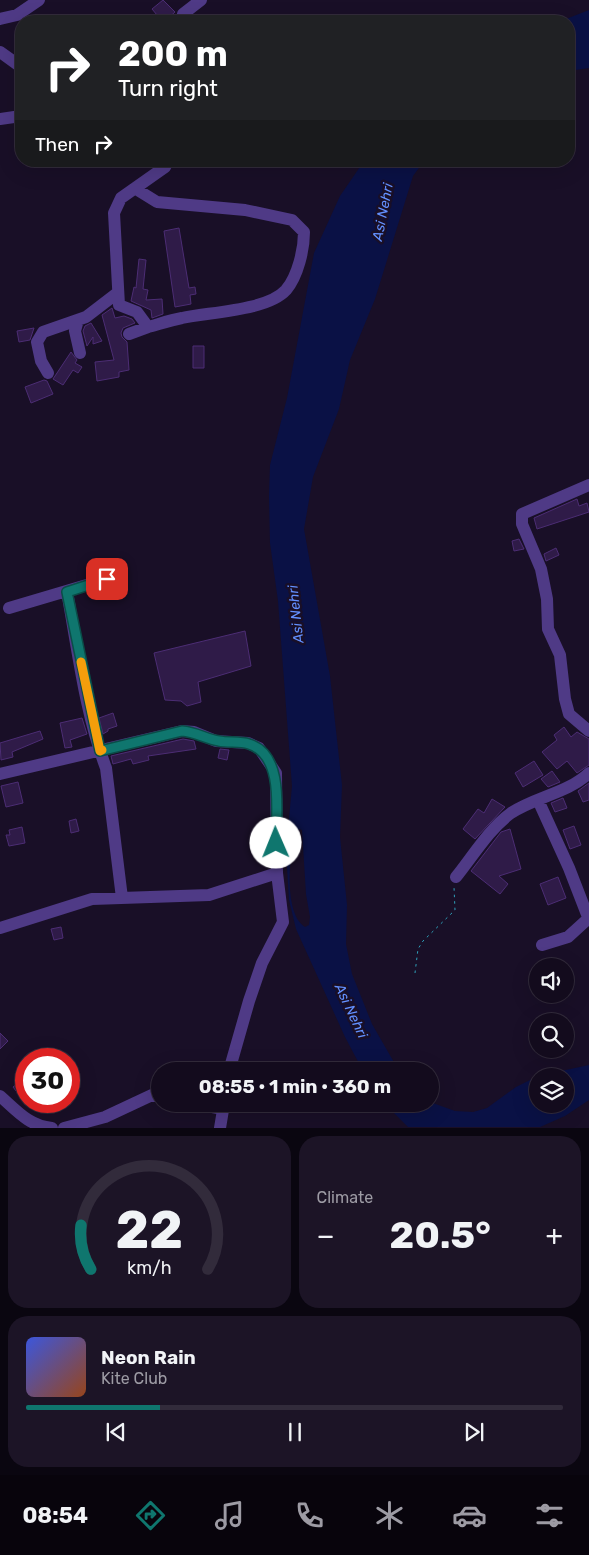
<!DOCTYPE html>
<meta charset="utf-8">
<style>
body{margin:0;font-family:Rubik,sans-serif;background:#1c1426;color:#f1f3f6;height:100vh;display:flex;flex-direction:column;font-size:19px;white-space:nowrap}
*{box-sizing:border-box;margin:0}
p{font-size:16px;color:#9d9ba4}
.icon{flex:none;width:28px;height:28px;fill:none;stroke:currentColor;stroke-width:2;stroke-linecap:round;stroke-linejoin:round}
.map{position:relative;height:1128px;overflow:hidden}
.details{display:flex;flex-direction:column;gap:8px;padding:8px;background:#0a0610;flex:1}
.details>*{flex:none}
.guide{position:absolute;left:15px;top:15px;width:560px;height:152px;border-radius:20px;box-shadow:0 5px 20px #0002,0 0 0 1px #322b3b;background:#202124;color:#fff;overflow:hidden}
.buttons{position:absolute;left:529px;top:958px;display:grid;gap:10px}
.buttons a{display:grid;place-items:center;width:45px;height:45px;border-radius:50%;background:#130b1d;box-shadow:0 5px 20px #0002,0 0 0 1px #322b3b;font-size:25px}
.speed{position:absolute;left:15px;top:1048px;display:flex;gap:10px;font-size:25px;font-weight:700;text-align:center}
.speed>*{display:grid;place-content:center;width:65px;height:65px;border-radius:50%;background:#130b1d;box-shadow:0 5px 20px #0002,0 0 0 1px #322b3b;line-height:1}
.speed .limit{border:8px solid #d22;background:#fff;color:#111}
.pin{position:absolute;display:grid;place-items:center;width:42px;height:42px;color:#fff;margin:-21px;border-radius:10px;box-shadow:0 2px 8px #0006}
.me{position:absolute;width:55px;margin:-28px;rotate:359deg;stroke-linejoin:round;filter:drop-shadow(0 0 4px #0008)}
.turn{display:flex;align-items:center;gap:18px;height:105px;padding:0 20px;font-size:22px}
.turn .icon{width:65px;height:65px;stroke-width:2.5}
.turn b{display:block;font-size:35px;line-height:42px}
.then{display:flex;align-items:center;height:48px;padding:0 20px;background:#0003;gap:10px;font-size:19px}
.big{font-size:38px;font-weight:700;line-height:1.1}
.details .card{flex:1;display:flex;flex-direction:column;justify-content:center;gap:8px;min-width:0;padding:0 18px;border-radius:20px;background:#1c1426}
.details .dial{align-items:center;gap:0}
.dial svg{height:130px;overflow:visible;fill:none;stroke:#322b3b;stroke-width:7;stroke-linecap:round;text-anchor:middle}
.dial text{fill:#f1f3f6;stroke:none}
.song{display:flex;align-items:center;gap:15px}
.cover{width:60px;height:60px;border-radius:8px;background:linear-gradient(135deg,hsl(230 70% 55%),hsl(20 70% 35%))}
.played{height:5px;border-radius:2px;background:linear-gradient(90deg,#0f766e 25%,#322b3b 25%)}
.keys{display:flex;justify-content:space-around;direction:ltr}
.heat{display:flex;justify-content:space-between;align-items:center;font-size:28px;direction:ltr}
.details .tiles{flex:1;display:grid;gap:8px;grid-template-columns:1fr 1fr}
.card:last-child{grid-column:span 2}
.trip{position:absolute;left:151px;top:1062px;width:288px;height:50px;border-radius:25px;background:#130b1d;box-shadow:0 5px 20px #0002,0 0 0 1px #322b3b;font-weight:700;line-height:50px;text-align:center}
.dock{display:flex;height:80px;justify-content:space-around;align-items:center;background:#08040c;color:#9d9ba4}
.dock .icon{width:35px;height:35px}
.dock .selected{color:#0f766e}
.dock b{font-size:22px;color:#f1f3f6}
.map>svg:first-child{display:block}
</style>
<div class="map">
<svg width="589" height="1128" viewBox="0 0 589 1128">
<rect width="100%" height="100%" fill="#190f27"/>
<!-- water -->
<path fill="#0a1145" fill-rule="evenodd" d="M589,10V68L569,71V21H561Z
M364,161H424L413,176L375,299L350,360L339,409L313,477L304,529L330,676L342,785L340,837L347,905L346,944L352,974L372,1024L399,1071H363L345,1037L296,929L289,900L286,851L292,786L278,601L270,543L269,496L270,465L287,398L314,253L340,196ZM299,829L302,830L306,894L310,917L309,925L305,927C283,914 288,848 299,829Z
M589,1065V1100L565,1116L540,1127H408L385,1104L430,1102L455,1111L473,1112L487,1108L516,1087L538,1076V1104H565V1076H538Z"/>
<!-- building -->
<path fill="#2f1b48" stroke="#4c2d74" d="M163,0L175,12L165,21H162L152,9Z
M179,228L189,288L195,287L196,294L190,295L191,304L175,307L164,231Z
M139,259L146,260L143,289L148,290L146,300L162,299L163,314L152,318L151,310L131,301L134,287L136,288Z
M112,308L115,318L124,316L132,319L135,323L123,328L121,333L122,337L127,342L129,370L119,372V377L97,381L95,362L114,360L102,315Z
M91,323L102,341L93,344V337L87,346L83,331L85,326Z
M34,328L30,340L19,342L17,331Z
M193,346H204V368H193Z
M71,352L77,360L75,363L82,367L78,373L73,370L63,385L53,379Z
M44,380L47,381L53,394L31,403L25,387Z
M577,499L579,506L587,503L589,512L537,529L534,518Z
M519,539L524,549L514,551L512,541Z
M556,548L559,555L546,561L544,554Z
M115,580L118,588L97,594L96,591L110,587Z
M245,631L251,666L198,682L201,702L187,706L181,701L165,700L154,653Z
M113,713L117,726L108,729V731L103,734L99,718Z
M82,718L87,734L70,740L72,747L65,748L60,723Z
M564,727L571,737L577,732L589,739V765L577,773L567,761L557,769L542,752L557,740L554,735Z
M40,731L43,739L12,752L13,757L1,760L0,743Z
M183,739L194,741L196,749L148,756L149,760L133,764L131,759L113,764L111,756Z
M220,749L229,750L227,760L218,758Z
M534,761L543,775L523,787L515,773Z
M552,771L560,782L548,787L541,779Z
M18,782L23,803L6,807L1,786Z
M589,783V800L583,802L578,791Z
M563,798L567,808L555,812L551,803Z
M492,799L505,807L475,839L463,829L478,809L484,813Z
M76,819L79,831L71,833L69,821Z
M574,826L581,845L570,849L563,830Z
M22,827L25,843L9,846L6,835H10L9,830Z
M510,829L521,869L499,876L508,884L500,894L471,871L501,832Z
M558,877L566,898L548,905L540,884Z
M61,927L63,938L54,940L51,929Z
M0,1033L8,1041L0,1049Z
M26,1077V1104L13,1087Z"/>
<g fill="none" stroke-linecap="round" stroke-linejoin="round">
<!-- path -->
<path stroke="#2ea0ba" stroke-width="1" stroke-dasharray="2.5 4" stroke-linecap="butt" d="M415,973L418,949L423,941L455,910L454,887"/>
<!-- minor -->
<path stroke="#4f3a86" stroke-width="12" d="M183,14L201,0
M0,19L17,15L39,0
M0,52L21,67
M0,119L21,116
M136,189L157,202L245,210L292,220L304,232C304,249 298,276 286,290C267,311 209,312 182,318C171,320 159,324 148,327L137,312L119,305L114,213L121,198L165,167L168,161
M78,320L75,331L80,353
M129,334L148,327
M48,373L41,361L37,342L43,332L86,317L116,294
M589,485L522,514V524L541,569L547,599L548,629L560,655L565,699L569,714L589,731
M67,592C78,650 85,713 106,768L122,898
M9,608L107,579
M0,774L182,731L194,732L216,741L248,743L259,748L276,773L277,873L283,922L262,963L249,1001L229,1071
M538,800L569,868L588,917
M456,877C473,856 489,829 511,813C535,797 568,793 589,773
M0,928L92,899L209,895L277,873
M542,945L568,937L589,918
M0,1096C17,1111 29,1126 52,1128
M197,1104L223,1109
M64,1128L105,1117L152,1095L160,1097
M220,1128L224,1104"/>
</g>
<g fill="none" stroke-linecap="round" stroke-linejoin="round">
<!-- route casing -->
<g stroke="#0a4d48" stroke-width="12">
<path id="route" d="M107,579L67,592L100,751L182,731C196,732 206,739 219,741C228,743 240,741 249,744C285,755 276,814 276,843"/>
</g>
<!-- route -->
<use href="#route" stroke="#0f766e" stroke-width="9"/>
<!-- slow -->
<path stroke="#f59e0b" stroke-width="9" d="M81,662L100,751L102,750"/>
</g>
<g text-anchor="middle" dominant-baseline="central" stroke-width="5" stroke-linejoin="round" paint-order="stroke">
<!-- water labels -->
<g font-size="14" font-style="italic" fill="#6390ff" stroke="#190f27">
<text transform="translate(383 212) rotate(-79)">Asi Nehri</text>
<text transform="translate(296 614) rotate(-96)">Asi Nehri</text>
<text transform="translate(351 1011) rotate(65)">Asi Nehri</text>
</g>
</g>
</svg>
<div class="buttons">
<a><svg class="icon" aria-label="sound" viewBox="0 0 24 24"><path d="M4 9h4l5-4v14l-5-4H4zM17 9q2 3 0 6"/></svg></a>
<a><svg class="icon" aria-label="search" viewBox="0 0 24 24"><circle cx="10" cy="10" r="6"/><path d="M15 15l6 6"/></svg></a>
<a><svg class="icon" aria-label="layers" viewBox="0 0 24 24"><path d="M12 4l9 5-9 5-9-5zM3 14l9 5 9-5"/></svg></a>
</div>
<div class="speed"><div class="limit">30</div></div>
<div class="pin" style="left:107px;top:579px;background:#d93025"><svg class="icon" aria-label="arrive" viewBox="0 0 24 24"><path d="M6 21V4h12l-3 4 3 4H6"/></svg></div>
<svg class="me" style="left:276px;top:843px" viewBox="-20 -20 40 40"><circle r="19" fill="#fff"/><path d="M0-13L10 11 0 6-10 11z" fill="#0f766e"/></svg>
<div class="trip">08:55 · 1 min · 360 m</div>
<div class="guide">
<div class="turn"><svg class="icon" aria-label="right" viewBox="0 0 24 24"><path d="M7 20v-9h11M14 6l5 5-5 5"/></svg><div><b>200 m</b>Turn right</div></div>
<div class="then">Then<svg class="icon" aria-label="right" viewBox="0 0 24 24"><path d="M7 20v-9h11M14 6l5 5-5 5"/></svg></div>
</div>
</div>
<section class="details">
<div class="tiles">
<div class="card dial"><svg viewBox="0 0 100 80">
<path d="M14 69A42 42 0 1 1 86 69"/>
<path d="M14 69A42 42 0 0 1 8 42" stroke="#0f766e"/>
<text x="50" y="56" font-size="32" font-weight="700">22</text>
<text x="50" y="72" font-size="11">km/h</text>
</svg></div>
<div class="card"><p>Climate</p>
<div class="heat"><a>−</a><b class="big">20.5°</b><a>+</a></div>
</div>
<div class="card">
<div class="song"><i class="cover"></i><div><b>Neon Rain</b><p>Kite Club</p></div></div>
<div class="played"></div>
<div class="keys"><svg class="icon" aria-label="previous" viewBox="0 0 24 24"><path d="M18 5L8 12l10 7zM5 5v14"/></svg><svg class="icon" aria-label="pause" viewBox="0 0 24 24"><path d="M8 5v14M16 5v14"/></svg><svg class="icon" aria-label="next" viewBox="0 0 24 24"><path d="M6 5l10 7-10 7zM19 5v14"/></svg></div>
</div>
</div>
</section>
<nav class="dock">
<b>08:54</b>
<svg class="icon selected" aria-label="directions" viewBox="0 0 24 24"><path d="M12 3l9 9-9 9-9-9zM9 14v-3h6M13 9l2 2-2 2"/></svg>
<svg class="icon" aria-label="music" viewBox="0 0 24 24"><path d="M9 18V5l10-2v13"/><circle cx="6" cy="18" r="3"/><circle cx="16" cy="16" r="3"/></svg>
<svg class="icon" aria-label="phone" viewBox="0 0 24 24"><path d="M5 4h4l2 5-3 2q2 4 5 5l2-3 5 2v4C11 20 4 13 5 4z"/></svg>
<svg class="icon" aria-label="climate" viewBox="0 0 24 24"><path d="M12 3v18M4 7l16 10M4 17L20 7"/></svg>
<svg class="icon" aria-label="car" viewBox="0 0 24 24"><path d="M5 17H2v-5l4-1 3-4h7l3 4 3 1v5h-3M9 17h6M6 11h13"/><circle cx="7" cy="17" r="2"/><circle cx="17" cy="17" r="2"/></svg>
<svg class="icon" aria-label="filters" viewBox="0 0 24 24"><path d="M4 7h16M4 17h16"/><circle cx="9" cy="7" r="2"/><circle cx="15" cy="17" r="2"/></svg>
</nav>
